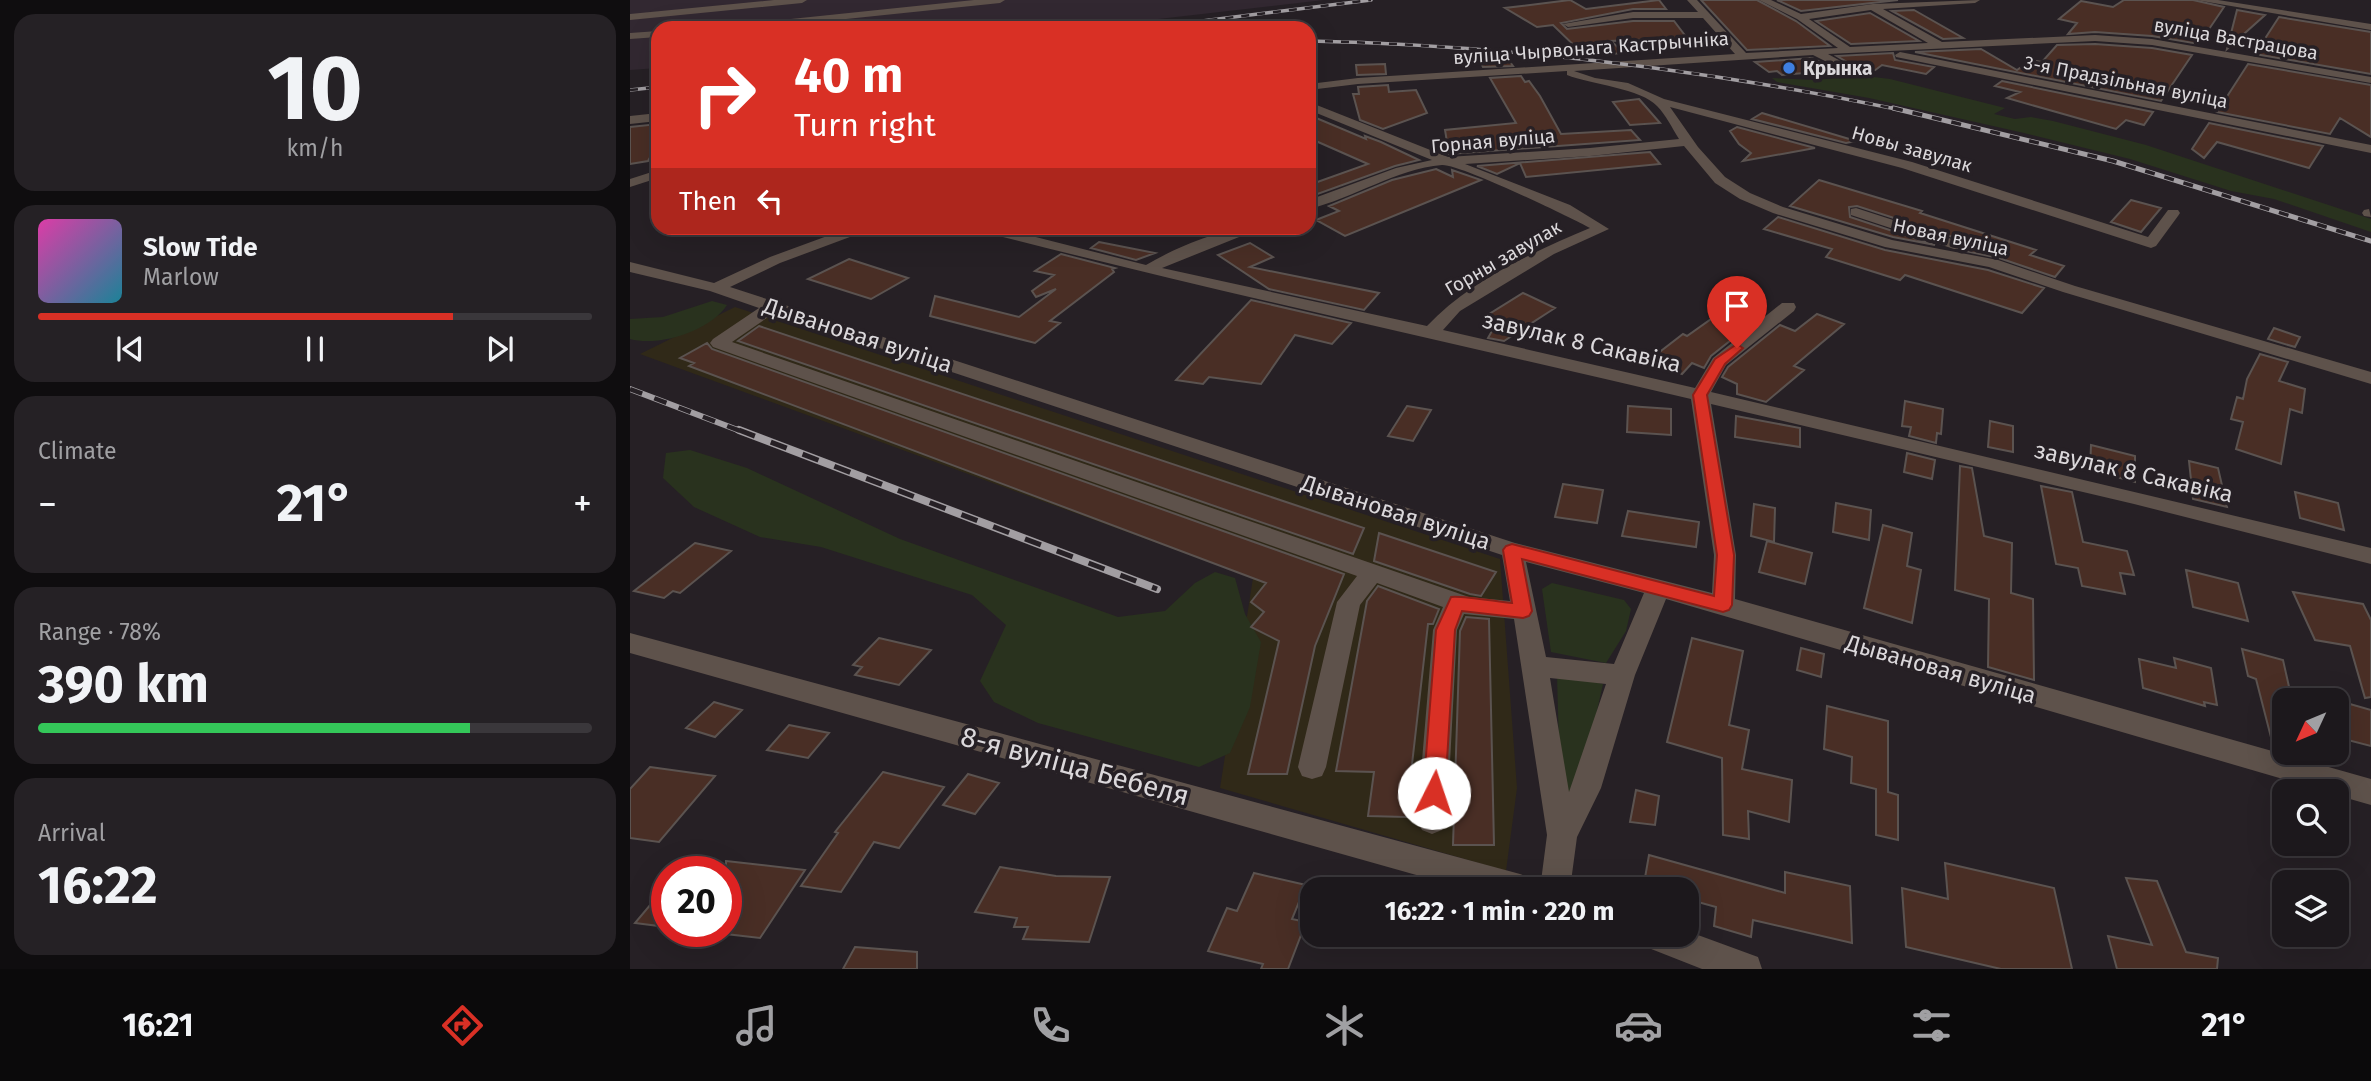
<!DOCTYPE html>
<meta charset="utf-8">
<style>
body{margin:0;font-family:"Fira Sans",sans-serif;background:#252125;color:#f1f3f6;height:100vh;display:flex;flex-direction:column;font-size:26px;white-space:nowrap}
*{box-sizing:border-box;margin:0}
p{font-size:23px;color:#a0a0a3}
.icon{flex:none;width:38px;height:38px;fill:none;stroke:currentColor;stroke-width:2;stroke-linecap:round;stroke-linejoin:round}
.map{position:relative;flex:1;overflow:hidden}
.sheet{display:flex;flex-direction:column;gap:14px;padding:14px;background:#0f0d0f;width:630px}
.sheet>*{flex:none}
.hud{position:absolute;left:21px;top:21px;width:665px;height:214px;border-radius:21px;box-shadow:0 7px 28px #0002,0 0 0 2px #3a373b;background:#d93025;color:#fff;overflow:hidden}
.needle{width:46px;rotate:226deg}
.tools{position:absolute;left:1642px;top:688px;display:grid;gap:14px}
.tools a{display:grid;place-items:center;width:77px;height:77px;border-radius:14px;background:#1c181c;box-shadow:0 7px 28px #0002,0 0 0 2px #3a373b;font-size:35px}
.speed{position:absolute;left:21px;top:856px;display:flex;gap:14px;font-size:35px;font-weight:700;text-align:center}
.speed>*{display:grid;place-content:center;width:91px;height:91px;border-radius:50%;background:#1c181c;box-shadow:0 7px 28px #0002,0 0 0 2px #3a373b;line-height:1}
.speed .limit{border:10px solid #d22;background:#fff;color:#111}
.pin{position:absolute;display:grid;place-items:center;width:60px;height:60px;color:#fff;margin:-72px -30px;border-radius:50% 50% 50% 0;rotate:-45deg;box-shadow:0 0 7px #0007}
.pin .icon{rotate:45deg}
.me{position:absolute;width:77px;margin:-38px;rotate:4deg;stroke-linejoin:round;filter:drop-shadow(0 0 5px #0008)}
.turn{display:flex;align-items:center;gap:24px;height:147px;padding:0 28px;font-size:32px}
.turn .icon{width:91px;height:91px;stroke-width:2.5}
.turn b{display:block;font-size:49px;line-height:60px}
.then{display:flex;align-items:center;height:66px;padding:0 28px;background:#0003;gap:14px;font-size:26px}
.big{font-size:52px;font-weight:700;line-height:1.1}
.sheet .widget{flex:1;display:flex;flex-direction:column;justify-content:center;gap:10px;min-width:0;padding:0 24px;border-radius:21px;background:#252125}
.sheet .dial{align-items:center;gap:0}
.dial b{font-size:91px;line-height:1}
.song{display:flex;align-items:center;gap:21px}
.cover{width:84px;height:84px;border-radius:10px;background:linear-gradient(135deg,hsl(320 70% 55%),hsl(190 70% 35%))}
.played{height:7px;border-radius:4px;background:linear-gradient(90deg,#d93025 75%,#3a373b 75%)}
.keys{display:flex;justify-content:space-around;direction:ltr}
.heat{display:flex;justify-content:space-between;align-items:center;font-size:38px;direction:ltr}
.charge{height:10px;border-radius:5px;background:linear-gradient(90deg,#34c759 78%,#3a373b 0)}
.trip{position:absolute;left:670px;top:877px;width:399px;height:70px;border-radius:21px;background:#1c181c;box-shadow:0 7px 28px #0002,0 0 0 2px #3a373b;font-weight:700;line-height:70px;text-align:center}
.menu{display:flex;height:112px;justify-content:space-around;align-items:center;background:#0b0a0b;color:#a0a0a3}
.menu .icon{width:49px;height:49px}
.menu .on{color:#d93025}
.menu b{font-size:32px;color:#f1f3f6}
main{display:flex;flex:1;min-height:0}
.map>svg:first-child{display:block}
</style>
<main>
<section class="sheet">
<div class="widget dial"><b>10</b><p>km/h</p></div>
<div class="widget">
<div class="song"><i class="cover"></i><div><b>Slow Tide</b><p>Marlow</p></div></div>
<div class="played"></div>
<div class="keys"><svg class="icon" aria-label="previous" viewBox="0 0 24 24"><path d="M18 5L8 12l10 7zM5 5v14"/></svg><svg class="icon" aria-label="pause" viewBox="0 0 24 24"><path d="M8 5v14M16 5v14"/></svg><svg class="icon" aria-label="next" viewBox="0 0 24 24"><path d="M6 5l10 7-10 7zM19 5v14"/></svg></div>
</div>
<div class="widget"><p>Climate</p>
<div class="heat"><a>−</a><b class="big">21°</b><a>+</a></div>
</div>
<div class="widget"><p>Range · 78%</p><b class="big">390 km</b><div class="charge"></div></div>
<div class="widget"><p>Arrival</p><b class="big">16:22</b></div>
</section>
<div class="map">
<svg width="1741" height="969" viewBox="0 0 1741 969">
<rect width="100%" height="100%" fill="#262025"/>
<!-- industrial -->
<path fill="#302918" d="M105,307L870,559L887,788L876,871L590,788L623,578L10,354Z"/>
<!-- built -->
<path fill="#322831" d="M0,0H694L450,28H28V68L0,70Z"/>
<!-- green -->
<path fill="#29321e" d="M1235,76L1260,79L1375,108L1364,114L1385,119L1401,117L1423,121L1516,145L1741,219V232L1644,199L1601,191L1500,159L1394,133L1239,98L1147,82L1142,78L1183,80Z
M82,301L97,305C80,331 30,347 0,339V319L33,317Z
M60,450L117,468L270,539L488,617L535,611L565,583L585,572L605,578L615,614L631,642L620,707L600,753L569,767L408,723L364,702L350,681L376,625L342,595L191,547L130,537L64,507L33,478L36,453Z
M922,583L994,600L1001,609L996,631L976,663L921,652L912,589Z
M927,674L973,684L954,768L938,794L930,784Z"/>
<!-- building -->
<path fill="#492e25" stroke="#5b5350" stroke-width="2" d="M940,0L956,9L1029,0L1036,9H1003L931,23L937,29L1003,21H1044L1057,38L981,41L994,53L955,56L923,25L907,27L875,8Z
M1071,0H1127L1166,21L1200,46L1117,50Z
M1147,0H1268L1171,11Z
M1494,0H1563L1594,7L1569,44L1522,36L1465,32L1438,34L1447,23L1429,19L1451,1L1483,7Z
M1284,10L1333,38L1313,39L1262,11Z
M1607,10L1635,15L1597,49Z
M1240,13L1289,41L1221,44L1186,21Z
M1649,17L1741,32V74L1625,54Z
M1465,44L1522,48L1562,55L1531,101L1285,52L1351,49L1387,70L1401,60L1412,62L1427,45Z
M1263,53L1265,60L1304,67L1296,74L1252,65L1244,71L1227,68L1207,56Z
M875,55L883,66L853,67L847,56Z
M1182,58L1207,70L1152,75L1147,71L1139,72L1125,62Z
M755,64L756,74L727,75L726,65Z
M1618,64L1741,85V137L1710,118L1700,134L1587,112Z
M891,76L895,82L899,81L910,96L931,134L1001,130L1010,140L819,154L815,130L886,123L860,78Z
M1372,81L1523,112L1514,125L1496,120L1486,129L1377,98L1390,92L1365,86Z
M758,85L759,92L786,90L797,113L753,129L730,120L723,94H729L728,87Z
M1009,99L1030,123L1000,125L983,102Z
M1132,113L1226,141L1216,143L1122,119Z
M679,115L736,139L735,136L751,142L789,160L765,166L682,196L679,195V185L738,164L679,138Z
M1579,123L1693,146L1679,168L1587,142L1574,158L1562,149Z
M28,124V143L18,161L0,164V127Z
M1107,127L1185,148L1113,161L1121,153L1109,144L1100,131Z
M1020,152L1030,164L896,177L890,163L867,174L847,166Z
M806,169L823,177L822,170L851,180L715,236L686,220L709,211L699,206L762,180Z
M1189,180L1292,211L1290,213L1406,250L1400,255L1434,266L1425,277L1369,258L1335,251L1340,246L1335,241L1227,206L1219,207L1220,217L1305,245L1263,237L1160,206Z
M1501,200L1531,208L1511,232L1481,222Z
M1148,217L1255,250L1358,270L1414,288L1392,313L1275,275L1270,280L1196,257L1202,249L1134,229Z
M469,242L525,253L506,260L461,248Z
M620,243L643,257L620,267L749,293L734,310L639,289L588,255Z
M431,254L485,268L482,269L484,272L420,321L430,323L405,343L300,316L305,296L389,317L426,289L406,297L402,291L424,275L405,271Z
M219,259L278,278L241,299L178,279Z
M893,293L925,308L874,341L858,338L867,322L856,316Z
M621,300L721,323L702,344L665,335L631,384L579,377L573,384L546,380Z
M1101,305L1130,317L1081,356L1074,368L1062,363L1052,374L1018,361L1053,334L1057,336Z
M1187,314L1214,324L1164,366L1174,370L1136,402L1107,394V384L1092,377L1098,367L1150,325L1165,331Z
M129,326L734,528L723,554L108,341Z
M1644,328L1670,337L1665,347L1638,339Z
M77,343L82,349L714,574L685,646L657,774H618L649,641L621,627L634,612L621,602L636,583L59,366L64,363L50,358Z
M1630,354L1658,362L1649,381L1675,389L1672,413L1660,409L1651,464L1606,449L1613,422L1601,419L1607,397L1613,399L1617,379Z
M1275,401L1313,409L1311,434L1307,433L1306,443L1279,436L1281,427L1272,426Z
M777,406L801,410L783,441L758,436Z
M998,406L1041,409V435L997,432Z
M1106,416L1170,428V447L1105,437Z
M1360,421L1383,426V452L1358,447Z
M1461,445L1505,456V482L1460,470Z
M1277,453L1305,460L1302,479L1274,472Z
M1559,461L1588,468L1597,507L1563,499Z
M1330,466L1342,468L1354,536L1382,543L1381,593L1403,599L1404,680L1358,667L1359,599L1325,590Z
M933,484L973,490L967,523L925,517Z
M1411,486L1442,492L1453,542L1497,551L1504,575L1490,573L1495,594L1452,586L1448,568L1426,564Z
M1665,492L1708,503L1714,530L1670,518Z
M1206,503L1241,510L1239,540L1203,532Z
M1124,504L1145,508L1144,542L1121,536Z
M998,511L1069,522L1066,547L992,536Z
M1253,525L1282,533L1277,566L1291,570L1282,623L1234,608Z
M749,533L866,572L851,596L840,594L744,561Z
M1137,541L1182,553L1175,584L1129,572Z
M65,543L101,551L50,593L43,591L34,598L4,591Z
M1556,570L1608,583L1618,621L1563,607Z
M748,586L809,609L803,624H798L776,817L738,816L744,772L706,771L737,601Z
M1663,592L1733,604L1741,620V697L1735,698L1720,646L1685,640Z
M836,617L859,619L864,845H823L830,631Z
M249,638L301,650L269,685L225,675L232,667L223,665Z
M1062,638L1113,651L1099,725L1119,730L1112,769L1162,780L1159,822L1118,811L1119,839L1093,835L1092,758L1037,742Z
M1171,648L1194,654L1191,677L1167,670Z
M1612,649L1653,660L1662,700H1654V752L1644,749L1626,679L1618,676Z
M1544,658L1581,668L1587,705L1574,702L1575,706L1513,688L1509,659L1546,668Z
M1706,700L1741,710V746L1706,737Z
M84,702L112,710L85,737L56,728Z
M1197,706L1258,721V792L1268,795V840L1246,835V789L1221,783L1222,757L1194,749Z
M159,725L199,733L178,758L137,750Z
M20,767L85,776L29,842L0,838V789Z
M253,772L314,787L269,848L244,842L211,892L171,886L208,833L205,832Z
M338,774L369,783L345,814L313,805Z
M1006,790L1029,796L1025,825L1000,822Z
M1019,855L1155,893V872L1220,886L1222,943L1123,920L1121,937L1084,926L1086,907L1057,899V889H1013Z
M96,861L175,870L130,938L96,934Z
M1315,863L1424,888L1442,969H1371L1276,947L1272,888L1318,899Z
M370,867L426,876L480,877L459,942L393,939L398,927H384L387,918L345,912Z
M624,873L676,885L662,919L676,922L658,969H631L633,964L578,951L597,908L607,911Z
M1496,878L1527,881L1556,952L1588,958L1587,969H1487L1478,936L1522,945Z
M37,885V927L5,923Z
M225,947L287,952V969H213Z"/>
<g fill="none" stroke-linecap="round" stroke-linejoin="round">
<!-- minor -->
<path fill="#5e524b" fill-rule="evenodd" d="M144,0H177L172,3L0,20V14Z
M344,0H375L370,3L130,28H97L102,25Z
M1057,0H1067L1116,53L1208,48L1167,19L1129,0H1141L1171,14L1243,4L1350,0L1345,3L1253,9L1312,42L1465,35L1522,39L1741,77V83L1522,45L1465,41L1198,54L1225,69L1226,71L1221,74L1183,55L944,71L965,78L998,83L1034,99L1282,162L1518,237L1538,210H1548L1550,213L1548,216L1526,246L1521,248L1272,168L1040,107L1068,147L1095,177L1120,193L1153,207L1262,240L1368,260L1445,286L1741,372V384L1433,292L1359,267L1255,247L1143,213L1110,199L1085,183L1054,146L960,156L835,164L940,205L979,229L924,254L830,311L813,330L1065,388L1083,358L1152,303H1164L1166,307L1164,311L1096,365L1081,392L1741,548V564L1504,504L1081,404L1106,555L1105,599L1741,779V805L1706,795V791H1694L1036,599L1005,675L971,788L947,837L940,889H910L917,835L884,619L834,614L827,630L817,820L812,830L802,834L792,830L787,820L803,630L813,607L747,583L730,605L696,767L692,776L682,779L672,776L668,767L707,602L727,576L83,347L80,343L83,339L129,308L80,291L0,272V262L84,283L140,257L219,228H238L236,231L150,263L100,287L885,543L1082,593L1084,555L1061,399C824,343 586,292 350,231L348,228H370L516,265C547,247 590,228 626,228L624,231L532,268L797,326C839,281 903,252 960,228C940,217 830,164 812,165C766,169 724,198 679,209V200L766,168L802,160L679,110V102L818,157L960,148L1049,139C1042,128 1036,115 1027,106C1012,89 960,84 937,75V71L728,84L679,90V84L728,78L1105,54L1073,18H1003L938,27L933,24L1003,12H1068ZM1241,10L1298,43L1220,47L1179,19ZM144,313L872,555L880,601L839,597L102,342ZM896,562L1014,593L984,664L916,657ZM920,678L976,684L939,792Z
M1566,0H1588L1741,24V30Z
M28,31V37L0,39V33Z
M1270,52L1741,145V153L1266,57L1265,55Z
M28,113V121L0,124V116Z
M28,170V178L0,187V179Z
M1226,208L1334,243L1337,246L1334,249H1324L1221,215V209Z
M1739,209L1741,217L1734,216L1732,213L1734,210Z
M0,633L890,874L901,878L905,889H836L0,653Z
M1057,931L1128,957L1132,969H1072L1011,945L1006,934H1057Z"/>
<!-- rail-far3 casing -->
<g stroke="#a29ea2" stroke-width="3.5">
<path id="rail-far3" d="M516,28L741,0
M679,41C878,45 1077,70 1271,110
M0,90L28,87"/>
</g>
<!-- rail-far2 casing -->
<g stroke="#a29ea2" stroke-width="5">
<path id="rail-far2" d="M1263,108L1483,161L1741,241"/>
</g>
<!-- rail-far1 casing -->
<g stroke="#a29ea2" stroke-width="6">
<path id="rail-far1" d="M0,389L113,432"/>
</g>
<!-- rail casing -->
<g stroke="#a29ea2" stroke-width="8">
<path id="rail" d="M109,430L527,589"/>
</g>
<!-- rail-far3 -->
<use href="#rail-far3" stroke="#262025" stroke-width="2.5" stroke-dasharray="8" stroke-linecap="butt"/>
<!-- rail-far2 -->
<use href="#rail-far2" stroke="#262025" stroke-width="3.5" stroke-dasharray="10" stroke-linecap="butt"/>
<!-- rail-far1 -->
<use href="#rail-far1" stroke="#262025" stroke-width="4.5" stroke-dasharray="13" stroke-linecap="butt"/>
<!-- rail -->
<use href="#rail" stroke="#262025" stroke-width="5" stroke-dasharray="17" stroke-linecap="butt"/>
</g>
<!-- route -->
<path fill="#d93025" stroke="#8d1f18" stroke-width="2" d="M1107,344L1113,348L1095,364L1077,395L1104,555L1102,605L1099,610L1093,612L892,559L902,611L899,616L893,618L832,611L825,630L815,793L811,800L804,803L796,800L793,793L806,630L821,597C830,595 869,602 882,603L873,550L876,546L882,544L1084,596L1087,555L1063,395L1085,359Z"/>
<!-- markers -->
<circle fill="#3f7fe0" stroke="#262025" stroke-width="2.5" cx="1159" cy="68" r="7"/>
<g text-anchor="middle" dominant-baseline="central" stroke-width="7" stroke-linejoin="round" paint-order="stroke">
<!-- far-street labels -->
<g font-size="19" fill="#dbd8db" stroke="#262025">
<text transform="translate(1606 39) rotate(10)">вуліца Вастрацова</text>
<text transform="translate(961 48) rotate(-4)">вуліца Чырвонага Кастрычніка</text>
<text transform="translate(1496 82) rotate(11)">3-я Прадзільная вуліца</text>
<text transform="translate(863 141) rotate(-5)">Горная вуліца</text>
<text transform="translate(1282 149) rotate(16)">Новы завулак</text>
<text transform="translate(1321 237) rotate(12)">Новая вуліца</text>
<text transform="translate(873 258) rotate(-30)">Горны завулак</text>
</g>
<!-- far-poi labels -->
<g font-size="19" font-weight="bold" fill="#dbd8db" stroke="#262025" text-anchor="start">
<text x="1173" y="68">Крынка</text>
</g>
<!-- street labels -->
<g font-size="23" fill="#dbd8db" stroke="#262025">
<text transform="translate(228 335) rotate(18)">Дывановая вуліца</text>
<text transform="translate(952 342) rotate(13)">завулак 8 Сакавіка</text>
<text transform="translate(1504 472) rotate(13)">завулак 8 Сакавіка</text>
<text transform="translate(766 512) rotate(18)">Дывановая вуліца</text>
<text transform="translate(1311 669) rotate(16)">Дывановая вуліца</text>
</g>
<!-- near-street labels -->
<g font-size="28" fill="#dbd8db" stroke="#262025">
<text transform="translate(445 766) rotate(15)">8-я вуліца Бебеля</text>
</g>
</g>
</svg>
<div class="tools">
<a><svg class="needle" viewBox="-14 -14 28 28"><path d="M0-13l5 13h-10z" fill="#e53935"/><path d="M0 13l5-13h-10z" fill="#a0a0a3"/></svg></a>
<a><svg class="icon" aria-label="search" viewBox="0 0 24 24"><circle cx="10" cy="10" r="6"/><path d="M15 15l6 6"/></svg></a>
<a><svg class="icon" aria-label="layers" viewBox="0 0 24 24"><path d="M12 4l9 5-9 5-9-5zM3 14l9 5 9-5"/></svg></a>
</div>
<div class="speed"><div class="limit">20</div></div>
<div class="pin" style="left:1107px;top:348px;background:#d93025"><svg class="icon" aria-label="arrive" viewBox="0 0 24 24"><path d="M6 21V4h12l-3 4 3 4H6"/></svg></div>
<svg class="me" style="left:804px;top:793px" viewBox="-20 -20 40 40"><circle r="19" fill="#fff"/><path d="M0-13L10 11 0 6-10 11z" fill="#d93025"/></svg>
<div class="trip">16:22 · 1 min · 220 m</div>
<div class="hud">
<div class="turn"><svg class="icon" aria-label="right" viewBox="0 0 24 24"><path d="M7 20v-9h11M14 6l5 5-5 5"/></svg><div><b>40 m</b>Turn right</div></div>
<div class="then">Then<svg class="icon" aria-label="left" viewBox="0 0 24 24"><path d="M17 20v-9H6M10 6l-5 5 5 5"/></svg></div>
</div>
</div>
</main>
<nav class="menu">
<b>16:21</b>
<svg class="icon on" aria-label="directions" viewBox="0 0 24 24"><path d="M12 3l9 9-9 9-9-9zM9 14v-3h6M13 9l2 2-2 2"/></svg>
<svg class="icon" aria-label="music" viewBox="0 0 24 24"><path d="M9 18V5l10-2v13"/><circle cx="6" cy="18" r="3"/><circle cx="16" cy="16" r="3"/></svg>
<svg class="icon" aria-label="phone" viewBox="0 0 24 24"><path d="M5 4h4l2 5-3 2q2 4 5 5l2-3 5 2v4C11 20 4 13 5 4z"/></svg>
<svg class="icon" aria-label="climate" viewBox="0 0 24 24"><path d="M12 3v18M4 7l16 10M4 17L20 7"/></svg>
<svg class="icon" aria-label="car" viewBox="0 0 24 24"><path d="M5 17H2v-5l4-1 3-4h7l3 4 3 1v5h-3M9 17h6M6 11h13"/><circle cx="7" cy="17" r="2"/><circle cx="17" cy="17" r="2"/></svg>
<svg class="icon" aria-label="filters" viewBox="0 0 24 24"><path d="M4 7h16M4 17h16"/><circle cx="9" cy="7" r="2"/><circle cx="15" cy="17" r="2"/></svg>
<b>21°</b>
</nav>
